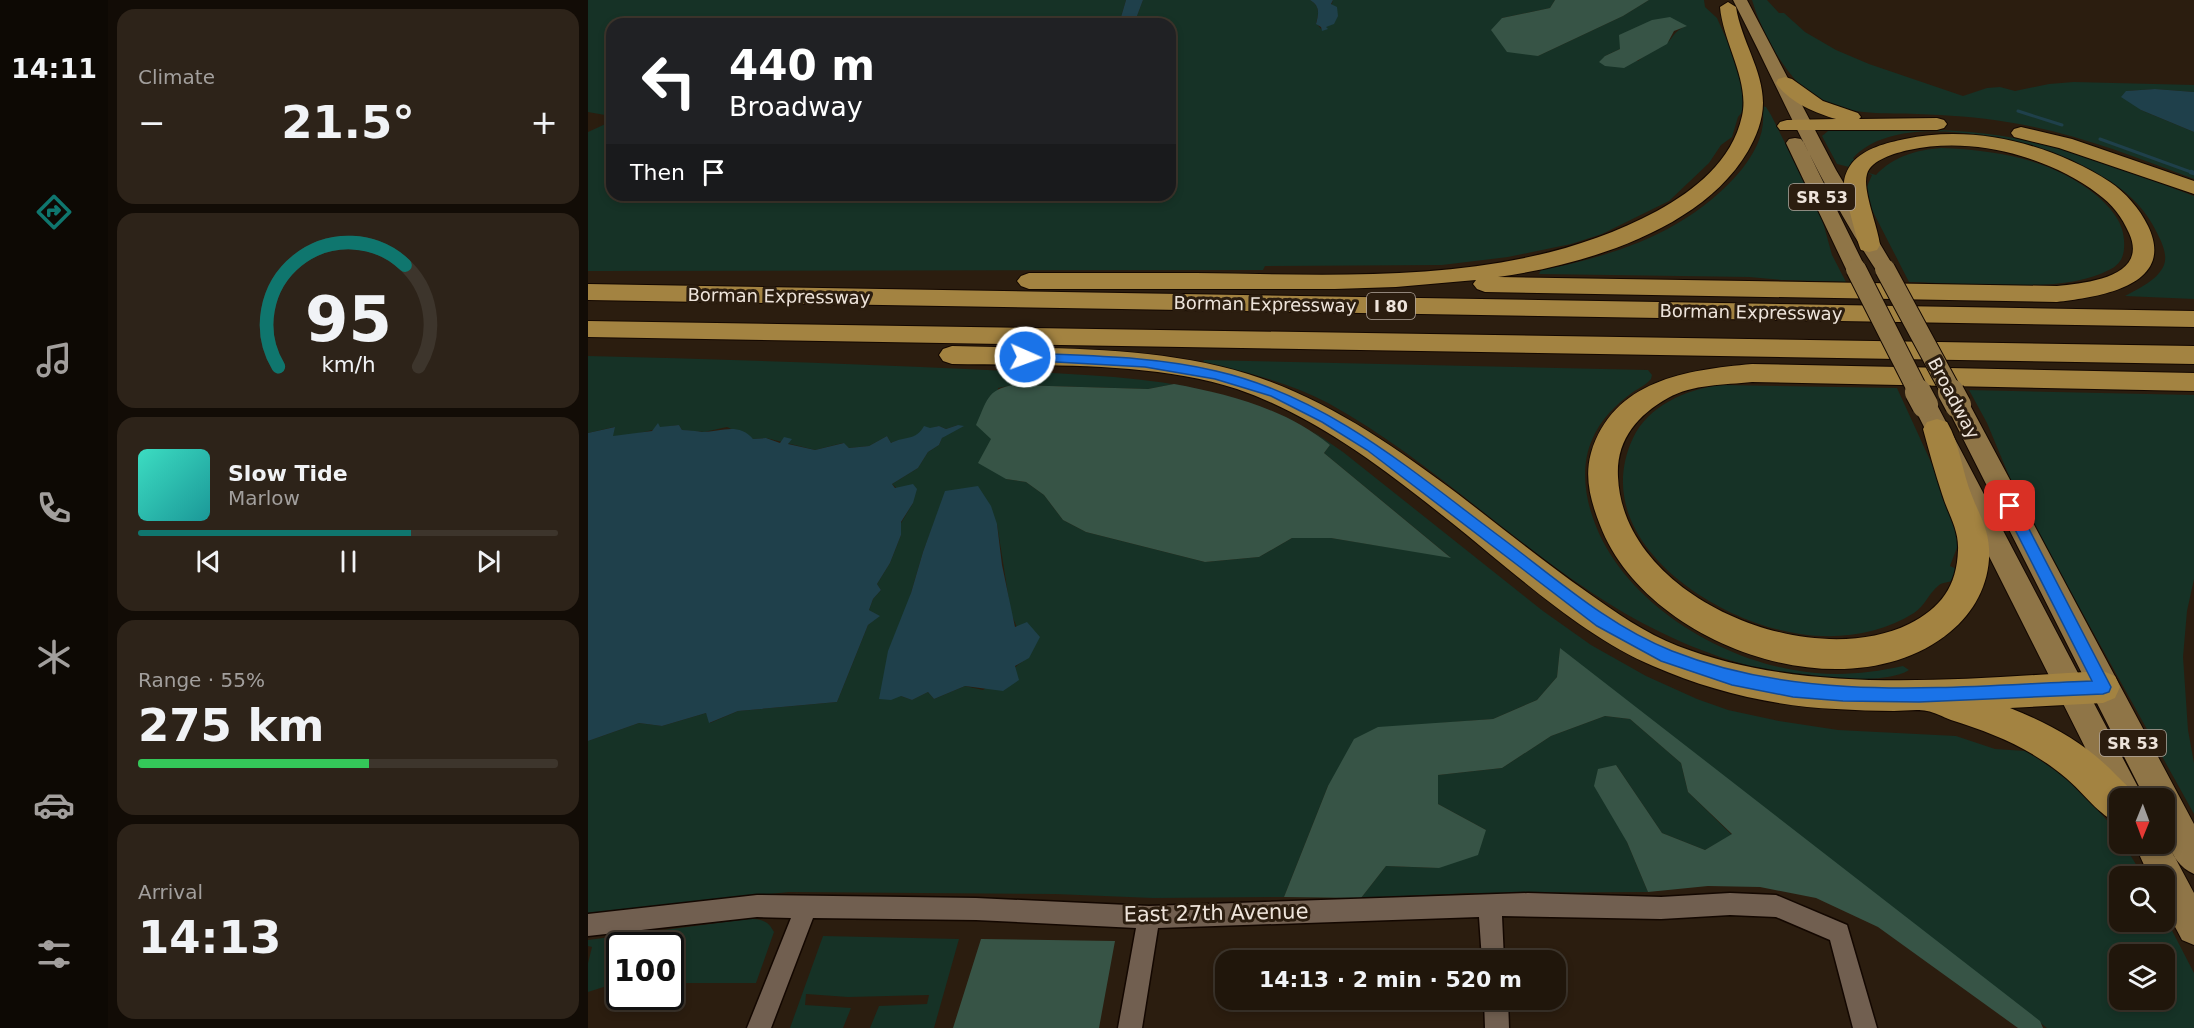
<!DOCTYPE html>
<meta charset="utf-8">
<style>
body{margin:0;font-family:"DejaVu Sans",sans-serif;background:#2d2319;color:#f1f3f6;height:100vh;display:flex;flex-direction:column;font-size:22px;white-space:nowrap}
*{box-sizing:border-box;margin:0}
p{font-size:20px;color:#a29f9d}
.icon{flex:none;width:33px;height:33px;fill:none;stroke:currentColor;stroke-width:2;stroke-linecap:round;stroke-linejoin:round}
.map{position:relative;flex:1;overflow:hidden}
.sheet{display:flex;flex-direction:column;gap:9px;padding:9px;background:#120c06;width:480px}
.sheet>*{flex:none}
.guide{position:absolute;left:18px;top:18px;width:570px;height:183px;border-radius:18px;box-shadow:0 3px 9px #0003,0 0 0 2px #3d352c;background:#202124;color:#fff;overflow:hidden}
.needle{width:39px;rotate:181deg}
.fabs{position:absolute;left:1521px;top:788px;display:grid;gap:12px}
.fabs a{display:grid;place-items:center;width:66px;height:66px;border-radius:12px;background:#20160b;box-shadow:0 3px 9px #0003,0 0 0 2px #3d352c;font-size:30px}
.speed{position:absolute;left:18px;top:932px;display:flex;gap:12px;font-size:30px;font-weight:700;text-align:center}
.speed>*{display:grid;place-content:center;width:78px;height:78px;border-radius:50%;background:#20160b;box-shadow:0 3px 9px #0003,0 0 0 2px #3d352c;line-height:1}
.speed .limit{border:3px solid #111;border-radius:9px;background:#fff;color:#111}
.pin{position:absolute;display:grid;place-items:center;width:51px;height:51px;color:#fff;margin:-26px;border-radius:12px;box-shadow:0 3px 9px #0006}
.me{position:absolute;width:66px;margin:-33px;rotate:92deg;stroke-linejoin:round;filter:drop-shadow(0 0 4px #0008)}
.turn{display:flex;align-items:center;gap:21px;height:126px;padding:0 24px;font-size:27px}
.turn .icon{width:78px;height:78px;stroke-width:2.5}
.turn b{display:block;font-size:42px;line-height:51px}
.then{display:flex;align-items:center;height:57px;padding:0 24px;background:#0003;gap:12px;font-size:22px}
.big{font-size:45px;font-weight:800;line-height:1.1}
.sheet .card{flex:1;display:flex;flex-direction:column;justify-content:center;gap:9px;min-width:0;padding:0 21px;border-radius:18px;background:#2d2319}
.sheet .dial{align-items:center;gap:0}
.dial svg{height:156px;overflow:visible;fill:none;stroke:#3d352c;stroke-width:7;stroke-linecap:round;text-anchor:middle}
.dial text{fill:#f1f3f6;stroke:none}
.song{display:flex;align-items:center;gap:18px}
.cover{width:72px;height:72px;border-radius:9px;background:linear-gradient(135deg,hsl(170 70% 55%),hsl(180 70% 35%))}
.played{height:6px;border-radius:3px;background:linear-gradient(90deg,#0f766e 65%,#3d352c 65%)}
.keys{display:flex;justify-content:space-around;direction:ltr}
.heat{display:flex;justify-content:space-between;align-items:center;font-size:33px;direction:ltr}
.charge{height:9px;border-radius:4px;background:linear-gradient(90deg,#34c759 55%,#3d352c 0)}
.trip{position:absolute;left:627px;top:950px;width:351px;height:60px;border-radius:18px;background:#20160b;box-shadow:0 3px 9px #0003,0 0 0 2px #3d352c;font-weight:800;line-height:60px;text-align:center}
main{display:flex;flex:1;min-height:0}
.tabs{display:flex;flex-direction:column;width:108px;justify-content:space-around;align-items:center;background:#0d0904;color:#a29f9d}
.tabs .icon{width:42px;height:42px}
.tabs .selected{color:#0f766e}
.tabs b{font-size:27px;color:#f1f3f6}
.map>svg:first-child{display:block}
</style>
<main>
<nav class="tabs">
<b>14:11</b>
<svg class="icon selected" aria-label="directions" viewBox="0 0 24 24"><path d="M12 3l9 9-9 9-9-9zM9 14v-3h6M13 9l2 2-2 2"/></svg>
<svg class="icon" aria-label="music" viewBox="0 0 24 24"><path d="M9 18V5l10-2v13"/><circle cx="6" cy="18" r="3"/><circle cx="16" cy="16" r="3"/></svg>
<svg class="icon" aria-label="phone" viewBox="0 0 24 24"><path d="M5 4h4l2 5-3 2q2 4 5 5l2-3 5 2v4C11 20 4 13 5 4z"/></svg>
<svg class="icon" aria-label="climate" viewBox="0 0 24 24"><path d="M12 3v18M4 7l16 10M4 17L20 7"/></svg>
<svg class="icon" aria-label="car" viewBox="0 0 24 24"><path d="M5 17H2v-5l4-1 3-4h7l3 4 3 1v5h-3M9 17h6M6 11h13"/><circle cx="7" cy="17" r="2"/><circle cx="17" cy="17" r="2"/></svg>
<svg class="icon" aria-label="filters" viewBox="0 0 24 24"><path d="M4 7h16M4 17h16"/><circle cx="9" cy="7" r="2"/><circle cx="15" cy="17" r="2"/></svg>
</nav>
<section class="sheet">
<div class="card"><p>Climate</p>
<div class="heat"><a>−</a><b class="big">21.5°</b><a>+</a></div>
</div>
<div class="card dial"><svg viewBox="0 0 100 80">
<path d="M14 69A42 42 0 1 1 86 69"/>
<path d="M14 69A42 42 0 0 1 79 17" stroke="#0f766e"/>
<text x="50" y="56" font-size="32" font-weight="700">95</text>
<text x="50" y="72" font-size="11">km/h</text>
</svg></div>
<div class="card">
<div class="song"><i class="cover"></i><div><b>Slow Tide</b><p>Marlow</p></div></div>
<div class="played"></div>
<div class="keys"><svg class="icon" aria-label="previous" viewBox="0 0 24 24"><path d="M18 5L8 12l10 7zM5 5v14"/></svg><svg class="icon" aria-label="pause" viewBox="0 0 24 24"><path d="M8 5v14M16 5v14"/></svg><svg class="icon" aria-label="next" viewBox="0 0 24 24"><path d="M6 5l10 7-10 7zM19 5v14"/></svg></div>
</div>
<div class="card"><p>Range · 55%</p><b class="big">275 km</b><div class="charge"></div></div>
<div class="card"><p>Arrival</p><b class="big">14:13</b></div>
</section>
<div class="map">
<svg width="1606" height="1028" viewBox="0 0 1606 1028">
<rect width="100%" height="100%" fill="#2b1d0f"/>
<!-- green -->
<path fill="#163226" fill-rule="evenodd" d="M0,0H538L531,24H24V112L17,115L0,112Z
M555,0H722C732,6 731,13 728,23L734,30L737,28L745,0H967L962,8L914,18L950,56L1035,16L1061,0H1116L1117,7L1129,18L1151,68L1156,97V110L1150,117L1144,137L1133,145L1121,163L1081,201L1014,234L983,244L920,257L854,265L677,266L675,270L0,271V132L24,121V195H582V24H546ZM1098,26C1083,33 1086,39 1076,45C1067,50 1058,54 1050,61L1017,56L1032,49L1033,44Z
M1164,0H1179L1191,13H1196L1217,32L1248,50L1281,64L1375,96L1399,88L1412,87L1427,91L1461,84L1486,82L1606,85V92L1567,89L1538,91L1553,110L1606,132V179C1545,156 1484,132 1419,122C1390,117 1359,115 1329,114C1298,113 1264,115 1235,102C1202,86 1174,34 1164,0Z
M1174,106L1178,107L1183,115L1233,215L1244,255L1258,282L1194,280L1161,277L951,274L953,270C1028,256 1104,230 1154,169C1168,151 1179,130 1174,106Z
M1240,131C1316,127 1394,127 1468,147C1515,160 1560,179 1606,196V299L1537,296C1550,289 1570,280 1576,265C1580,254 1573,241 1568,231C1559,212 1543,195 1526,184C1471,147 1317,101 1265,158L1267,161L1265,168L1249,164L1234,136Z
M1353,148C1408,150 1464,159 1508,195C1522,207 1535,221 1536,240C1537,254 1534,264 1521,270C1475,295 1375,283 1321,282L1281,204L1277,191L1284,175L1277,172L1288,175C1306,156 1328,150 1353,148Z
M0,356C126,359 252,363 378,369C460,373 543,374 623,391L586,384L560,389L426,385L410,388L403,439L418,479L438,482L456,495L475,520L498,532L617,562L671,557L704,538H743L862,557L736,453L742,445L723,430L755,452L955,611L1003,645L1058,676L1109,699L1140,710L1191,721L1250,730L1368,736L1407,749L1438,751L1484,781L1525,827L1531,837L1532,843H1535L1555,876H1532V921H1576L1577,917L1606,973V1028H1459L972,649L969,677L949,700L905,719L853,723L740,786L696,897L565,898L467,894L201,892L0,913V741L51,723L74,726L118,713L122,723L150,711L249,702L280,625L291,616L281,610L285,599L293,590L289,584L302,563L313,535V523L325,503L304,484L330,468L340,452L351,445L354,438L370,425L358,429L351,426C341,428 333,434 323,438C316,441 309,439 303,443L299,436L281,446L261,448L255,443L227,450L178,438L165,439L139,427L116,432L94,430L91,425C68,427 48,437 24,436L26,427L0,433ZM358,491L409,524L423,613L441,657L395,690L377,686L346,699L340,692L324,700L313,696L323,593L335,552ZM1532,954H1576V999H1532Z
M616,360L1060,370L1064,375L1063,379C1058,385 1051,388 1045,392C1027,405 1012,420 1004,440C994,462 996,490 1003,512C1028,596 1123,656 1206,670C1244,677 1278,674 1315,666L1321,670C1303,682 1250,680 1228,677C1213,675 1197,674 1183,671C1130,660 1074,636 1028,608C927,547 844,460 740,403C702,383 657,371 615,363Z
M1131,385L1309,388L1364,508L1371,542L1362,566L1373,571C1370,575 1367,579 1363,581C1359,583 1354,582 1350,586C1341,593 1337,606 1326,613C1293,634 1251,640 1212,634C1126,622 998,539 1045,438C1060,406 1097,390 1131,385Z
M1381,390L1606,395V579L1599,611L1595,657L1600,730L1606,763V814L1429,495L1399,423Z
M1017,716L1042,719L1093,763L1100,792L1144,835L1117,850L1074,833L1028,765L1039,842L1060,892L883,893L773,898L798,866L851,868L898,830L850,804V775L914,768L963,736Z
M160,919C173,919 180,920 186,932L168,983H83L82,945H32L31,982L0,992V963L4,947L0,946V940Z
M235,936L371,939L346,1028H282L291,1006L339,1004L341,995L260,997L218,994L217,1005L263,1008L255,1028H202Z"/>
<!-- forest -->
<path fill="#375446" d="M967,0H1061L1035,16L950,56L919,52L903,30L914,18L962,8Z
M1082,17L1099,26L1086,31L1079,44L1036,68L1017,66L1011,62L1017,56L1032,49L1031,35L1064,20Z
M586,384C641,394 698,409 742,445L736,453L863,558L743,538H704L671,557L617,562L498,532L475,520L456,495L438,482L418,479L390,463L403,439L388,425C399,402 398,389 426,385L560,389Z
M972,648L1452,1021L1455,1028H1430L1290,927L1228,898L1172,887L1120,886L1060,892L1039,842L1006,786L1010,769L1028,765L1074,833L1117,850L1144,834L1100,792L1093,763L1042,719L1017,716L963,736L914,768L850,775V804L898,830L890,855L851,868L798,866L773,898L696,897L740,786L766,739L790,727L905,719L949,700L969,677Z
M393,939L527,941L511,1028H365Z"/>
<!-- water -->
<path fill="#1f404b" d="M538,0H555L546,24H531Z
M722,0H745L743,4L749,7L750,16L746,24L738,27L740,29L734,31L733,27L728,24C731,13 732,6 722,0Z
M1567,89L1606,92V132L1553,110L1533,97L1538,91Z
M70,423L72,427L91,425L94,430C101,430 108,431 114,432C133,432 150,422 165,439L178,438L192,443L196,437L204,439L200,444L227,450L256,443L261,448L281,446L299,436L303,443C316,436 328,441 336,426L342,428L351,426L358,429L370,425L376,426L354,438L351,445L340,452L330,468L304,484L307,488L325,484L329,489L325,503L313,522V535L302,563L289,584L293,590L285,599L281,610L292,616L280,625L249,702L150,711L121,723L118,713L74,726L51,723L0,741V433L27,427L25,436L64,431Z
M390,486L403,506L409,524L414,565L427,627L439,622L452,637L441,658L427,666L431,680L415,691L377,686L346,699L340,692L324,700L313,696L303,700L291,699L300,651L323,593L335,552L357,491Z"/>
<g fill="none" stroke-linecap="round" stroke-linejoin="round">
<!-- stream-far1 -->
<path stroke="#1f404b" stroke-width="3" d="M1430,111L1474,125
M1512,139L1606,173"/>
<!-- stream -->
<path stroke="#1f404b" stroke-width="4.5" d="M1603,172L1606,173"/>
<!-- minor casing -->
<g stroke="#130700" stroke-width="3">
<path id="minor" d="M940,893L1073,897L1142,893L1188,895L1259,925L1289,1028H1265L1242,940L1188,917L1142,915L1073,919L914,916L916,960H894L891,917L570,928L554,1028H530L548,928L388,920L225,918L183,1028H159L203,918L169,917L0,936V914L169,895L388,898L561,906Z
M896,999H920L921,1028H897Z"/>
</g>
<!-- primary casing -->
<g stroke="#130700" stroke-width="2">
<path id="primary" d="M1145,0H1159L1248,170L1307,269L1304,273L1297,275L1290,273C1233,188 1192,91 1145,0Z
M1207,138L1213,139L1216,143L1278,269L1275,273L1268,275L1261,273L1258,269L1198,143L1201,139Z
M1337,397L1345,399L1349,405L1550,787L1555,798H1532V811L1528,809L1325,405L1329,399Z
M1370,397L1378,399L1382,405L1606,824V874C1577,861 1576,826 1576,798H1557L1358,405L1362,399Z
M1576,837L1606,893V945L1594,940L1576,906V876H1561L1546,843H1576Z"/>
</g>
<!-- motorway casing -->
<g stroke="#130700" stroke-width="2">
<path id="motorway" d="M1140,2L1148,7C1153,40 1175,70 1175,103C1175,120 1168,137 1160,151C1114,230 996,265 910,277L1469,286C1499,283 1561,277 1541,233C1534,217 1524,204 1510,194C1488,177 1460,164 1433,156C1397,145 1357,142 1321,150C1307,153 1283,160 1279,174C1274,190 1290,226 1292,245L1289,250L1281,252L1273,250C1270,245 1256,191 1256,184C1256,176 1259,170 1264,163C1277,148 1298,143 1317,139C1386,124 1463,144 1522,182C1537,192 1552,209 1560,226C1589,286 1511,297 1469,302L897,292L889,289L885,284L888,280L808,287L747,289H441L433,286L429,281L433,276L441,273C497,273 553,273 608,273C762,275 930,286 1069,211C1107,190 1144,161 1154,116C1162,81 1135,43 1132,7Z
M1197,77L1204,79L1235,101L1270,113L1273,117L1271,119L1349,118L1356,120L1359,124L1356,128L1349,130H1192L1189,126L1192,122L1199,120L1248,119C1227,113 1201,102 1188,83L1190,79Z
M1433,127L1484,139L1606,181V194L1471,148L1426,137L1423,133L1426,129Z
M0,284L1606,311V327L0,300Z
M0,321L1606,346V364L0,337Z
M364,346C462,349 565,345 660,374C737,398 806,446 870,494C913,527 955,561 999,592C1027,612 1057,633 1090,646C1223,697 1375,678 1515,671L1527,676L1532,687L1527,698L1515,703L1422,708C1463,724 1499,744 1529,776C1536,783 1544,789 1547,798H1532V824C1510,815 1496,793 1478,778C1444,749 1405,733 1363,720C1355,717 1346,712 1339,711C1329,709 1316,711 1306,711C1287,711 1267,710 1248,709C1185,706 1122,691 1065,666C992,635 921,568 859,519C795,468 727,416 649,389C564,361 454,366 364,364L355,361L351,355L355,349Z
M1164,364L1606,373V391L1164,382C1136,385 1105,384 1080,398C1048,416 1028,441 1030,477C1035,598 1221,673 1321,624C1353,608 1369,586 1370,550C1371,529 1360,514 1354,494C1347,473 1341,451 1335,429L1339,422L1349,419L1359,422C1372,444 1374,472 1384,496C1391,514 1400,528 1401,548C1403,581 1387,612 1362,632C1259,717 1057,645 1012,525C1003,502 996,478 1003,453C1025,380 1098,370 1164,364Z"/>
</g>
<!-- minor -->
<use href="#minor" fill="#715f50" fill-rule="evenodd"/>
<!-- primary -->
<use href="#primary" fill="#8f7547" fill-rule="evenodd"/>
<!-- motorway -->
<use href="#motorway" fill="#a38341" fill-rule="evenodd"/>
<!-- primary-bridge-far1 casing -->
<g stroke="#130700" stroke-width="22" stroke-linecap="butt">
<path id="primary-bridge-far1" d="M1268,269L1331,393
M1297,269L1364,393"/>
</g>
<!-- primary-bridge casing -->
<g stroke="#130700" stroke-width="28" stroke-linecap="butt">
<path id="primary-bridge" d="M1330,392L1337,405
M1363,392L1370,405"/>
</g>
<!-- primary-bridge-far1 -->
<use href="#primary-bridge-far1" stroke="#8f7547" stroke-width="20"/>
<!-- primary-bridge -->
<use href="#primary-bridge" stroke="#8f7547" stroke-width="26"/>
</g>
<!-- route -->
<path fill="#1a73e8" stroke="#114b97" stroke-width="1.5" d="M437,353C501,356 565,356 628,371C738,396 823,470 911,536C966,577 1020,626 1084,651C1218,704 1364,686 1504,681L1415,506L1422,501L1427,502L1523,687L1521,692L1515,694L1331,702L1255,701L1205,697L1144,685L1073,661L1009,626L779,450L734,422L683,396L627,379L557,367L433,360L431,357Z"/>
<g text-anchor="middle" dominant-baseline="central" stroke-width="6" stroke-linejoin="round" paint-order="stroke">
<!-- shield labels -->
<g fill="#2b1d0f" stroke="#b4a89e" stroke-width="1.5">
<rect x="1201" y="184" width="66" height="26" rx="4.5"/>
<rect x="779" y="293" width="48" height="26" rx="4.5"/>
<rect x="1512" y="730" width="66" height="26" rx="4.5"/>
</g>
<g font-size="16" font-weight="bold" fill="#eee4db">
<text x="1234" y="197">SR 53</text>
<text x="803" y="306">I 80</text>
<text x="1545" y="743">SR 53</text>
</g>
<!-- street labels -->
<g font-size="18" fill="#eee4db" stroke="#2b1d0f">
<text transform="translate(191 296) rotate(1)">Borman Expressway</text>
<text transform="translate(677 304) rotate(1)">Borman Expressway</text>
<text transform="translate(1163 312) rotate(1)">Borman Expressway</text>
<text transform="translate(1366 398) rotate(62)">Broadway</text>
</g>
<!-- near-street labels -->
<g font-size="21" fill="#eee4db" stroke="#2b1d0f">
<text transform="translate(628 913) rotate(-1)">East 27th Avenue</text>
</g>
</g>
</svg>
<div class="fabs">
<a><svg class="needle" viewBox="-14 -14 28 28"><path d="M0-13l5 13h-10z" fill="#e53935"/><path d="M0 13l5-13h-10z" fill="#a29f9d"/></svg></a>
<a><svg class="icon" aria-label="search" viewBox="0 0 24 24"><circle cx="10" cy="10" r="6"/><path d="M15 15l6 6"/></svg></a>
<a><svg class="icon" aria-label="layers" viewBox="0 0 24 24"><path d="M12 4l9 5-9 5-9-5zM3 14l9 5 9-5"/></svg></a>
</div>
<div class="speed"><div class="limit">100</div></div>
<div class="pin" style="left:1422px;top:506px;background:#d93025"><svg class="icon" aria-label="arrive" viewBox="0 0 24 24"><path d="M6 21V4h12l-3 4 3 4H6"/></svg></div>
<svg class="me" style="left:437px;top:357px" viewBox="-20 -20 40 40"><circle r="17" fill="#1a73e8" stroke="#fff" stroke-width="3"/><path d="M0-11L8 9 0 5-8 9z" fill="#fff"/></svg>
<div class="trip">14:13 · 2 min · 520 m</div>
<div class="guide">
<div class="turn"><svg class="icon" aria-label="left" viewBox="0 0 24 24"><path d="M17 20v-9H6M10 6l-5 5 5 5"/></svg><div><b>440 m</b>Broadway</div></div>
<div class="then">Then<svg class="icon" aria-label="arrive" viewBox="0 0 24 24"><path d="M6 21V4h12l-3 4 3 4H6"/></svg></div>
</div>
</div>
</main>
